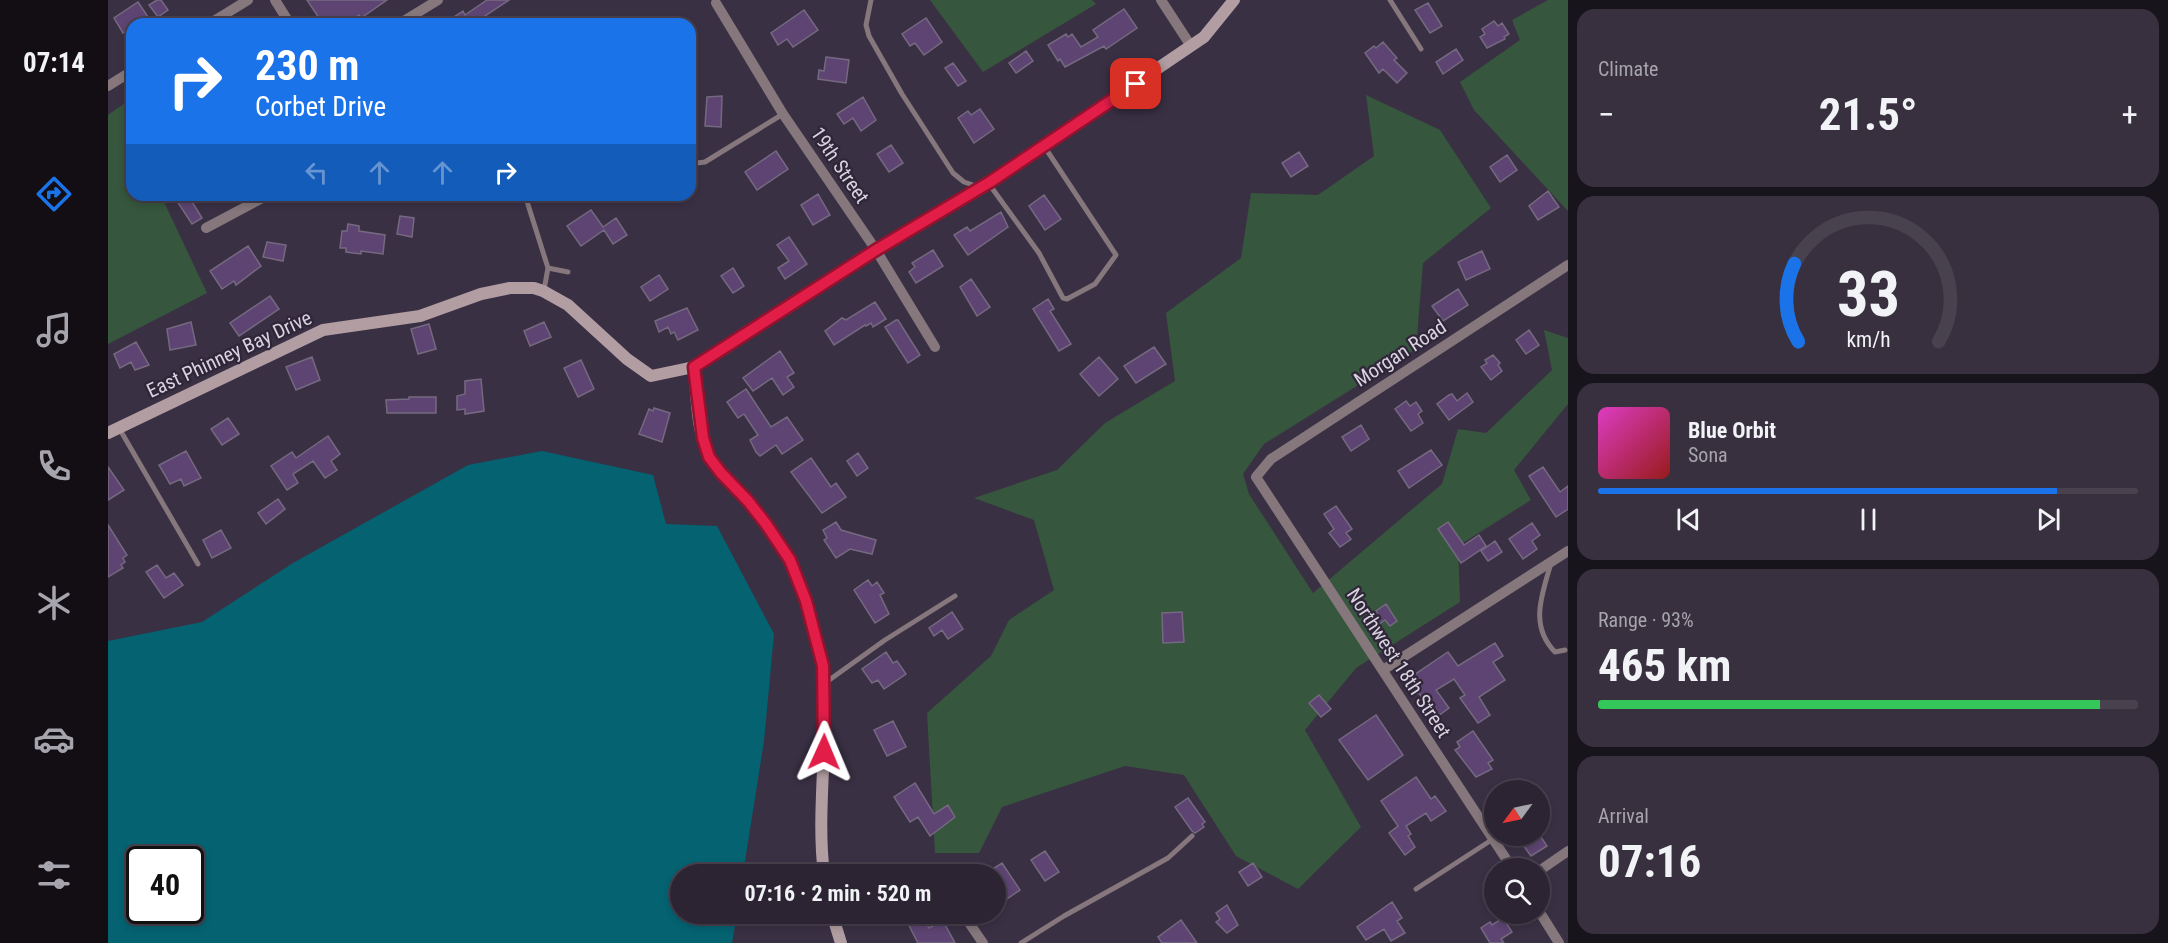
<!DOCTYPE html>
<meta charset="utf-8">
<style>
body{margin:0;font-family:"Roboto Condensed",sans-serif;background:#38303f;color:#f1f3f6;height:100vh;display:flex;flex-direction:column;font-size:22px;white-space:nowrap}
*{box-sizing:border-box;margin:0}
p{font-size:20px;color:#a6a4ac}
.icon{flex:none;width:33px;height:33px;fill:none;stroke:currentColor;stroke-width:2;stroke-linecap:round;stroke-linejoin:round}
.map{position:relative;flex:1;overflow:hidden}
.panel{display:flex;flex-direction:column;gap:9px;padding:9px;background:#18141c;width:600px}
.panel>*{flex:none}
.top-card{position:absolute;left:18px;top:18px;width:570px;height:183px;border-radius:18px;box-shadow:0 3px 9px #0003,0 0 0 2px #48414e;background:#1a73e8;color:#fff;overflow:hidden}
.needle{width:39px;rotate:237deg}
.tools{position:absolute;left:1376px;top:780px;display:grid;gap:12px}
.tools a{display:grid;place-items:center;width:66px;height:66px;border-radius:50%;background:#2c2433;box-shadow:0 3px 9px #0003,0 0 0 2px #48414e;font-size:30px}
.speed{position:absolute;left:18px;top:846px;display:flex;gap:12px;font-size:30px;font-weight:700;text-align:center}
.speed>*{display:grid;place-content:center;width:78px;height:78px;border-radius:50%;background:#2c2433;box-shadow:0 3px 9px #0003,0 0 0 2px #48414e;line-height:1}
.speed .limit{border:3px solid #111;border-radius:9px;background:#fff;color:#111}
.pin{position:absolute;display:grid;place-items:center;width:51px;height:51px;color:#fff;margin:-26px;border-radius:12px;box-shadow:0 3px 9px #0006}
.me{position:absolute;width:66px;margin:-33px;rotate:1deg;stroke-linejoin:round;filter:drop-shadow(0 0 4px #0008)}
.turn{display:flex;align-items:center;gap:21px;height:126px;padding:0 30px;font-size:27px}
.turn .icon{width:78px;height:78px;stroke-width:2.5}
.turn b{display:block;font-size:42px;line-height:51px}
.lanes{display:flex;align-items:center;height:57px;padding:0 30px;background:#0003;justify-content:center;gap:30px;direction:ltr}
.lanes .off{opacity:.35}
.big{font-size:45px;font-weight:700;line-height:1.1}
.panel .tile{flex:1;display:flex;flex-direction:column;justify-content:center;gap:9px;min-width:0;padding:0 21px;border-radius:18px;background:#38303f}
.panel .dial{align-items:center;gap:0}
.dial svg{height:156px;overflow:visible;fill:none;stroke:#48414e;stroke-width:7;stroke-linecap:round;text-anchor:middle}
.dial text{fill:#f1f3f6;stroke:none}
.song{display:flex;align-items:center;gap:18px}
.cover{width:72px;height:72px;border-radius:9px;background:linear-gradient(135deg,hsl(310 70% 55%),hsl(0 70% 35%))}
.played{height:6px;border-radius:3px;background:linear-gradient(90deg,#1a73e8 85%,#48414e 85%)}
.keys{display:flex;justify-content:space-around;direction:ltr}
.heat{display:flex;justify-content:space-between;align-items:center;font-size:33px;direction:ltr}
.charge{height:9px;border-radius:4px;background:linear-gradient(90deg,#34c759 93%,#48414e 0)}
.trip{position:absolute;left:562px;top:864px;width:336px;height:60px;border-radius:30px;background:#2c2433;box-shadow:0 3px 9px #0003,0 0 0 2px #48414e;font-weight:700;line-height:60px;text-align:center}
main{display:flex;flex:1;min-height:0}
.tabs{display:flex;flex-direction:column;width:108px;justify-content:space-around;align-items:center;background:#120e14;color:#a6a4ac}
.tabs .icon{width:42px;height:42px}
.tabs .active{color:#1a73e8}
.tabs b{font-size:27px;color:#f1f3f6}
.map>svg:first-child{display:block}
</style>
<main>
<nav class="tabs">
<b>07:14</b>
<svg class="icon active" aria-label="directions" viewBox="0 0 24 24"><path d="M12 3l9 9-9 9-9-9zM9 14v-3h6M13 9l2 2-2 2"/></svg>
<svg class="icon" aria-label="music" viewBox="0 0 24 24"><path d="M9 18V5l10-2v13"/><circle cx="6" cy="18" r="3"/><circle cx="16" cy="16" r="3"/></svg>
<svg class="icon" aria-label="phone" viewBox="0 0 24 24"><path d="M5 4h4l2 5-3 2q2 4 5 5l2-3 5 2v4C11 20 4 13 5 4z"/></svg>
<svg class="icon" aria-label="climate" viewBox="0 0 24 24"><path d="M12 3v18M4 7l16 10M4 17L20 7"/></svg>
<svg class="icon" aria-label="car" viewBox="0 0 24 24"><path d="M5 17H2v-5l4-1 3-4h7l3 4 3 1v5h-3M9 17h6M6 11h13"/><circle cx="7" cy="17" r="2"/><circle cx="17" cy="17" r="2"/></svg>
<svg class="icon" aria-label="filters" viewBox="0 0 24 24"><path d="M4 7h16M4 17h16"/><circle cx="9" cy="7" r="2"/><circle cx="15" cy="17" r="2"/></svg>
</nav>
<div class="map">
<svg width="1460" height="943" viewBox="0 0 1460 943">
<rect width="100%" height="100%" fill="#3a3044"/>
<!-- green -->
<path fill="#36563d" d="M822,0H984L988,4L875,72Z
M1440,0H1460V211L1366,110L1352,82L1412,40L1404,20Z
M1258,95L1332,130L1383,208L1315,263L1308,349L1156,444L1135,474L1141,494L1205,593L1334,484L1350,429L1378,433L1444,370L1436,330L1460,338V404L1406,470L1423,500L1350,546L1352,602L1248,668L1197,730L1253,827L1190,889L1128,856L1076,775L1017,766L894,807L871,853H827L819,713L883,656L901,620L946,590L926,520L866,498L949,470L997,423L1067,381L1058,313L1133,258L1143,193L1210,195L1266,156Z
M24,98V195H55L57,204L99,293L0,344V115Z"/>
<!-- water -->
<path fill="#046271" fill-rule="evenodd" d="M434,451L545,475L558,524L609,526L666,634L656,741L635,874H573V914H629L624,943H0V641L94,622L185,563L360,465ZM32,860H82V910H32Z"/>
<!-- building -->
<path fill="#5d4472" stroke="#756980" stroke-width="1.5" d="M49,0H53L60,10L50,17L41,5Z
M199,0H279L253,18L251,15L237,24H215Z
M379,0H401L365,24H335L355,11L357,15Z
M30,2L40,17L29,24H24V27L15,33L6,18Z
M1320,3L1334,26L1322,33L1307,10Z
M1016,9L1029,28L998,49L996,46L957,67L952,59L950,61L940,45L958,34L960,37L964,34L973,47L990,37L985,30Z
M696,10L710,30L685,47L679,39L670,45L663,33Z
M818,18L834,42L816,55L807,43L802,46L794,34Z
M1386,21L1390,26L1394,23L1401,34L1396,37L1397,39L1379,48L1372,37L1377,34L1374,29Z
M1275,42L1289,58L1286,60L1299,73L1289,83L1275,69L1271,73L1257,53L1266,46L1268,48Z
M1348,49L1355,60L1335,74L1328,62Z
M918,51L925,61L908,73L901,63Z
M718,57L741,60L738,83L710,79L711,70L716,71Z
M845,63L858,81L850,86L837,68Z
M614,96L613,127L597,126L599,97Z
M755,97L768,120L753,131L745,118L736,124L729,114Z
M872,109L886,129L866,143L850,118L860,111L863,115Z
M783,145L795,163L781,172L769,154Z
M668,151L680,169L649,190L637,172Z
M1191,152L1200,166L1183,177L1174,163Z
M1399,155L1409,170L1392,182L1382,167Z
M1440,191L1451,207L1430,220L1421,206Z
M710,194L722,215L705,225L693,205Z
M65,195H80L94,218L84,224Z
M936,195L953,219L937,230L921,206Z
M483,210L495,227L508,218L519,235L505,244L496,230L473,246L459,226Z
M893,212L900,227L860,255L846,235L859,227L862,231Z
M292,216L306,218L304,237L289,234Z
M240,224L251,226V231L277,235L275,254L253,251V254L238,252V248H232L234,231H239Z
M681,237L699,264L677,279L670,268L681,261L669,245Z
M159,242L178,245L175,261L155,257Z
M140,246L153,266L128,285L126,281L114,289L102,271Z
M825,250L835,266L808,283L801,272L807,267L804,263Z
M1374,251L1382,269L1358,280L1350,262Z
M625,268L636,286L625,293L613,276Z
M551,275L560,289L542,301L533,287Z
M863,279L882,307L869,316L852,287Z
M1350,289L1360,305L1335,321L1324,306Z
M162,296L171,309L131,336L122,323Z
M940,299L946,309L942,311L963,344L951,351L925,309Z
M767,302L778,319L765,327L763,323L758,326L757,325L726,345L717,331L734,318L738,320Z
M579,308L590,330L570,340L566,332L563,334L560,327L551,332L547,321Z
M788,320H790L812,355L800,363L777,327Z
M83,322L88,345L62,350L59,329Z
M436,322L443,337L422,346L416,331Z
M321,324L328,349L310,354L303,329Z
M1421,330L1431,345L1418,354L1408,340Z
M28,342L41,365L27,370L23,362L12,368L6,354Z
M1046,347L1058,364L1028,383L1016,366Z
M672,351L686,373L679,377L686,387L675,395L664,378L645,391L635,378Z
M1385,355L1392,363L1390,365L1394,371L1383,380L1373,367L1379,363L1377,360Z
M204,357L212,380L188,390L178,367Z
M991,357L1010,379L991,396L972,374Z
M473,360L486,389L470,397L456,368Z
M373,379L376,411L357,414V409L349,410V396L357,394V381Z
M638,389L663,427L679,417L695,440L674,454L668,445L652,456L648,452L642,440L650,435L636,414L630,418L619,402Z
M1359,393L1365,402L1341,420L1329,404L1341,395L1344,394L1349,401Z
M301,397H328V413H279L278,400L301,399Z
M1298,401L1302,406L1308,402L1314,411L1310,414L1315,423L1303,431L1287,409Z
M546,408L562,413L554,442L531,434L541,409L545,411Z
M120,418L131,434L114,445L103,429Z
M1253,425L1261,439L1243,451L1234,437Z
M220,436L232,454L223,461L229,470L217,478L205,461L185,474L190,483L179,490L163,466L184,452L188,458Z
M1323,450L1334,465L1301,488L1290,471Z
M78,451L93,478L76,486L73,479L62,484L51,465Z
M750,453L760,468L749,476L739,461Z
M703,458L723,487L728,483L738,497L714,513L683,472Z
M0,467L16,490L0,500Z
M1435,467L1452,492L1460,486V509L1448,517L1421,476Z
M170,499L177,509L158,524L150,513Z
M1228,506L1244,529L1238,533L1243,539L1232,547L1221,533L1226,529L1216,514Z
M728,522L733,530L768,540L764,554L742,549L728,558L716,540L719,538L715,530Z
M1340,522L1356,545L1371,535L1378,546L1353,563L1330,529Z
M1424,523L1432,535L1424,541L1429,549L1415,559L1401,539Z
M0,525L19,555L15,558L17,562L13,565L15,568L0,577Z
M113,530L123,548L104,558L95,540Z
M1387,541L1394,552L1380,561L1373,551Z
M49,565L58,578L66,573L75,585L56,598L38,572Z
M760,580L764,586L769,582L776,593L772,595L781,614L767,623L746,590Z
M1278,604L1289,621L1282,626L1277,620L1270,625L1264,616L1269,613L1268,611Z
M844,612L855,629L840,639L834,630L826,636L821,628Z
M1074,612L1076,642L1055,643L1054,613Z
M1387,643L1395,656L1385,662L1397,680L1371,697L1382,715L1370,723L1352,698L1357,695L1346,679L1328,690L1341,708L1330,716L1318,698L1315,699L1311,693L1309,694L1300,679L1340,652L1350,666Z
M778,652L785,663L789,661L798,674L776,689L770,680L764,683L754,669Z
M1211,695L1223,709L1213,717L1201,703Z
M1268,715L1295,755L1260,780L1231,740Z
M785,721L798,747L779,756L766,730Z
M1365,731L1385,760L1380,763L1384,769L1368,777L1347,750L1352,747L1349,742Z
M1308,777L1323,799L1327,796L1338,811L1323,821L1318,813L1298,826L1303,834L1300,836L1307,847L1297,855L1281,833L1290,826L1273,801Z
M807,783L826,814L840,805L847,817L822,836L810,817L802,822L786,797Z
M1080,798L1097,822L1094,824L1096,827L1087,833L1084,831L1067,807Z
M1431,834L1439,846L1423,856L1415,845Z
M937,851L951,872L937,881L923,860Z
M894,863L912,890L896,901L888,888V874H877Z
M1145,863L1154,877L1140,886L1131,872Z
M1284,902L1294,918L1289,921L1297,933L1283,941L1276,929L1258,940L1249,927Z
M1119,905L1130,925L1119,933L1108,922L1112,919L1108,913Z
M657,914H697L696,925L657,920Z
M795,914H814L821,928L835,921L847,943H810Z
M1395,918L1404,932L1393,939L1396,943H1382L1373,928L1382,922L1384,925Z
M1073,920L1089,943H1054L1050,937Z"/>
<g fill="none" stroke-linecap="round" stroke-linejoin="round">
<!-- lane -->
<path stroke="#85777b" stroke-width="5" d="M763,0L758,25L761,36L794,94L845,173L856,182L871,187
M1282,0L1313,49
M582,158L589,163L597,162L675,114
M881,184L931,253L955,298L959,299L987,284L1008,255L936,146
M417,195L440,268L436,290
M440,268L460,272
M11,428L90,564
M1443,563C1434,595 1421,625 1447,652L1457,650
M717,683L777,640L847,596
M1308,889L1385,839
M913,943L956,916L1060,858L1084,836"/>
<!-- street -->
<path stroke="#85777b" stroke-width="10" d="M167,0L182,24
M1053,0L1083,46
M608,3L675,114L768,250L827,347
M101,24L140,0
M291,24L330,0
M0,86L24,71
M98,228L160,195
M586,367L768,250
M1275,670L1460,551
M1404,868L1148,477L1163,459L1460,265
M1431,871L1460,851
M1431,911L1451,943
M855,914L875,943"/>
<!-- secondary -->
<path stroke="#b19da2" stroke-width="12" d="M768,250L882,182L1096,37L1126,0
M0,433L215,330L312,316L373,294L402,288H426L435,291L460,305L519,359L543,376L586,367C589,396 588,431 602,457C611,475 627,486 640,501C666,531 687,566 698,603C704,623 711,645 715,665C717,678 716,693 716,706C718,762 709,819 716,874
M724,914L733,943"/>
</g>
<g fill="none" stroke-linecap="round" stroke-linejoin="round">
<!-- route casing -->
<g stroke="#92132f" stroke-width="15">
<path id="route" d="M716,752L715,666L698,601L682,560L658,524L640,501L613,473L601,457L595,438L586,367L768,250L882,182L1028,84"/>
</g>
<!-- route -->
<use href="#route" stroke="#e11d48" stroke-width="10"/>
</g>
<g text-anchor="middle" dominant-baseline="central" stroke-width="4.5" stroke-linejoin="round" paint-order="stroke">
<!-- street labels -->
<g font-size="20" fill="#d9d3e0" stroke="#302639">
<text transform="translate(732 165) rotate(56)">19th Street</text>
<text transform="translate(1292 353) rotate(-33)">Morgan Road</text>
<text transform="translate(121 354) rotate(-25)">East Phinney Bay Drive</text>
<text transform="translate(1291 663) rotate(57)">Northwest 18th Street</text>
</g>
</g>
</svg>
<div class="tools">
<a><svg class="needle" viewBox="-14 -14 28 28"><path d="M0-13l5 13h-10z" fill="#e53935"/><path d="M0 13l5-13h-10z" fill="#a6a4ac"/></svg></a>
<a><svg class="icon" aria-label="search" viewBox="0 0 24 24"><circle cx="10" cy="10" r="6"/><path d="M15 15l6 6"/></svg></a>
</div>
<div class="speed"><div class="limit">40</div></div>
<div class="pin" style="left:1028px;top:84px;background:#d93025"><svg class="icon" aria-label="arrive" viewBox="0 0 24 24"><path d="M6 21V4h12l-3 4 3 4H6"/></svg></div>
<svg class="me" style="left:716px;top:752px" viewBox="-20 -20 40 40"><path d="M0-17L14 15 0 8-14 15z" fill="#e11d48" stroke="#fff" stroke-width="4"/></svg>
<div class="trip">07:16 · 2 min · 520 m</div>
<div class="top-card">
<div class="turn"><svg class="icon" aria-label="right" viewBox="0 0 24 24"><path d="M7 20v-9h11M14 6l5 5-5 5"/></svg><div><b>230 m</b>Corbet Drive</div></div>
<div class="lanes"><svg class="icon off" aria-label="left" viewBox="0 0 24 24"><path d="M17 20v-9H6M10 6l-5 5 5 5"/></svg><svg class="icon off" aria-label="ahead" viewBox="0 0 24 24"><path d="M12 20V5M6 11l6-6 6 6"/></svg><svg class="icon off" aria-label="ahead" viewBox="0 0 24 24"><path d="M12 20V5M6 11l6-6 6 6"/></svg><svg class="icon" aria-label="right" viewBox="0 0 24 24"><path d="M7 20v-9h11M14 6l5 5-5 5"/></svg></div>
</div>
</div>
<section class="panel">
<div class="tile"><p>Climate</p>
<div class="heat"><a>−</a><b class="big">21.5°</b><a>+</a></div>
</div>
<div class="tile dial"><svg viewBox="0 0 100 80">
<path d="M14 69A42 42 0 1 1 86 69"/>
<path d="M14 69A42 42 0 0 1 12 29" stroke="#1a73e8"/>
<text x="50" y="56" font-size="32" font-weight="700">33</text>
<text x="50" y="72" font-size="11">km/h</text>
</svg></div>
<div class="tile">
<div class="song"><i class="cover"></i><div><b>Blue Orbit</b><p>Sona</p></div></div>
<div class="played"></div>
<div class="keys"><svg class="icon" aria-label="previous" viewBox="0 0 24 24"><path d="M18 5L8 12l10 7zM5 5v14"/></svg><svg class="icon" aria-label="pause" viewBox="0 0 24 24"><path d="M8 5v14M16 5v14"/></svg><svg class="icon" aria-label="next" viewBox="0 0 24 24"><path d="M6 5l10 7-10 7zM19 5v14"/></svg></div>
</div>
<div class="tile"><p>Range · 93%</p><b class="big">465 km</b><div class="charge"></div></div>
<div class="tile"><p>Arrival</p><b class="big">07:16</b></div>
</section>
</main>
